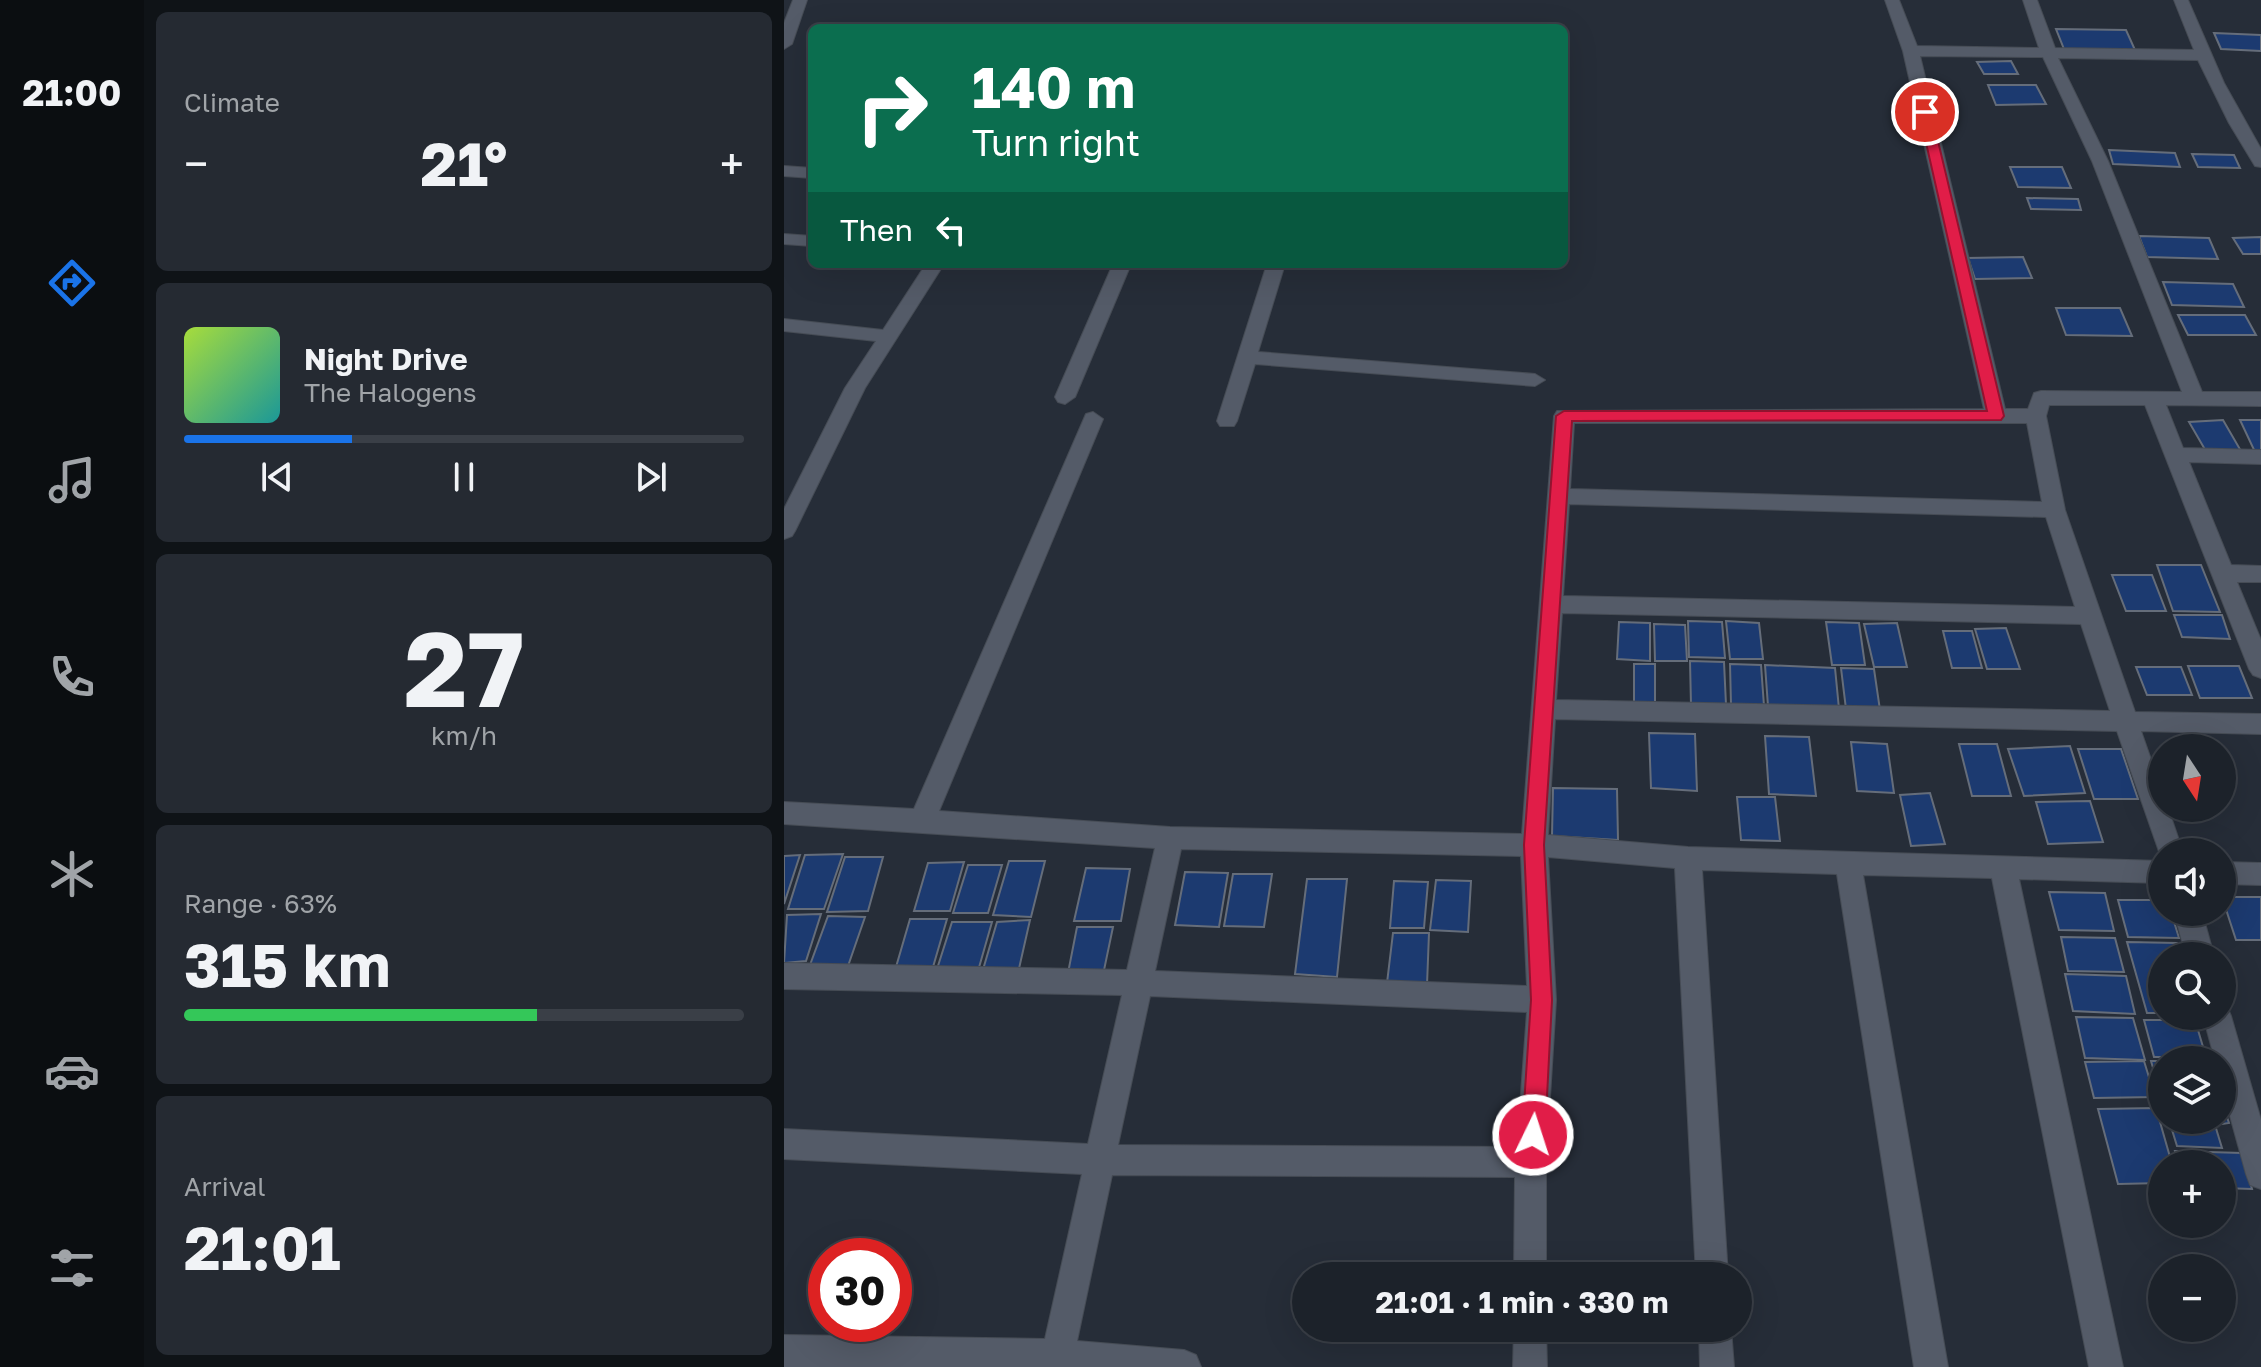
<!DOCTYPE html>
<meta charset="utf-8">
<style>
body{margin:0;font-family:"Golos Text",sans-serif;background:#252a32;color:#f1f3f6;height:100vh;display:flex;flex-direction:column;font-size:30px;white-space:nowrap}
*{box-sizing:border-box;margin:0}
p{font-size:26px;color:#a0a4a8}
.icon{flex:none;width:44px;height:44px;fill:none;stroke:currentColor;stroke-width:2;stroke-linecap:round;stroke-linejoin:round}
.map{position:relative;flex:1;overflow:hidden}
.side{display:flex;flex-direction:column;gap:12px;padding:12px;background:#0f1317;width:640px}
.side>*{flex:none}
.hud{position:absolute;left:24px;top:24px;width:760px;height:244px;border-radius:12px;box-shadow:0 8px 32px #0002,0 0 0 2px #3a3f47;background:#0b6e4f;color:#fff;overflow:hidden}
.needle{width:52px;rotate:168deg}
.controls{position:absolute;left:1364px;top:734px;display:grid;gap:16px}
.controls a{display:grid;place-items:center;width:88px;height:88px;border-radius:50%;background:#1c222a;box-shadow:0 8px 32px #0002,0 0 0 2px #3a3f47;font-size:40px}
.speed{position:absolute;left:24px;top:1238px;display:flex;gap:16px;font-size:40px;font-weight:700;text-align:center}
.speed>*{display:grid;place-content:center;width:104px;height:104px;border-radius:50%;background:#1c222a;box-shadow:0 8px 32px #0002,0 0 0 2px #3a3f47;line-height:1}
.speed .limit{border:12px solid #d22;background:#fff;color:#111}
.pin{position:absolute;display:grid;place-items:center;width:68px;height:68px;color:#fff;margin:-34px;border:4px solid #fff;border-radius:50%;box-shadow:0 2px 8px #0007}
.me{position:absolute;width:88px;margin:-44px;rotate:4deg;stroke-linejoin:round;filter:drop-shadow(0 0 6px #0008)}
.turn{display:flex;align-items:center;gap:28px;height:168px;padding:0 32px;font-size:36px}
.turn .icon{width:104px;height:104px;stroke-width:2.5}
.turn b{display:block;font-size:56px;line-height:68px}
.then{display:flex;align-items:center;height:76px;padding:0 32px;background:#0003;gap:16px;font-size:30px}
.big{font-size:60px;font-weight:700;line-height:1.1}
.side .card{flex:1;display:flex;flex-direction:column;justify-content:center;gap:12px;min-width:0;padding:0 28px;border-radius:12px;background:#252a32}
.side .dial{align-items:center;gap:0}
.dial b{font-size:104px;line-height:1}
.song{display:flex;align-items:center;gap:24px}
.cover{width:96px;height:96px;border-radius:12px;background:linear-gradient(135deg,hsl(80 70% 55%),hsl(180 70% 35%))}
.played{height:8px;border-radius:4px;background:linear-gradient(90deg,#1a73e8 30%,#3a3f47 30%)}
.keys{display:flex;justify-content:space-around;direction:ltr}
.heat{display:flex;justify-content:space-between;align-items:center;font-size:44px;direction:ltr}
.charge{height:12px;border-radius:6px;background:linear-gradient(90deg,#34c759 63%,#3a3f47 0)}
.trip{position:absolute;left:508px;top:1262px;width:460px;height:80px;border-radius:40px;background:#1c222a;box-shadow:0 8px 32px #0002,0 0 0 2px #3a3f47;font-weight:700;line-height:80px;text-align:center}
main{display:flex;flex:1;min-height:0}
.menu{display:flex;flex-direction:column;width:144px;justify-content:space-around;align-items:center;background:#0b0e11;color:#a0a4a8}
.menu .icon{width:56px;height:56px}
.menu .active{color:#1a73e8}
.menu b{font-size:36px;color:#f1f3f6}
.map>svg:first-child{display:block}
</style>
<main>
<nav class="menu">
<b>21:00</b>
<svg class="icon active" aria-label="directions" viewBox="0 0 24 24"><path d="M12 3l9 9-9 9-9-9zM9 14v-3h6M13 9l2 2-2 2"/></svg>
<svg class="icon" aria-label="music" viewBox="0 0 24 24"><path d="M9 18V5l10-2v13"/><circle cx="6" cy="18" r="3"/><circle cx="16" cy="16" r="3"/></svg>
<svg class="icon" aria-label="phone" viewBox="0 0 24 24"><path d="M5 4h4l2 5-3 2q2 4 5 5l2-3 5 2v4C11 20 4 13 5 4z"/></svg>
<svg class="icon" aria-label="climate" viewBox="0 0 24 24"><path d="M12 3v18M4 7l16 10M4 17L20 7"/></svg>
<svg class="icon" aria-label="car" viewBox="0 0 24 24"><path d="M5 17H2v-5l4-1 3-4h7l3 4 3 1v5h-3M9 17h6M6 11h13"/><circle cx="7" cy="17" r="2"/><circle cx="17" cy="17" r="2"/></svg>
<svg class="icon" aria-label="filters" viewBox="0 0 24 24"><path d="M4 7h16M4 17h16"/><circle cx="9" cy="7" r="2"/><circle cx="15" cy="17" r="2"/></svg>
</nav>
<section class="side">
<div class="card"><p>Climate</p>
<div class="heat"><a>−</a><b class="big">21°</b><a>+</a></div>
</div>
<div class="card">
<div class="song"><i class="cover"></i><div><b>Night Drive</b><p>The Halogens</p></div></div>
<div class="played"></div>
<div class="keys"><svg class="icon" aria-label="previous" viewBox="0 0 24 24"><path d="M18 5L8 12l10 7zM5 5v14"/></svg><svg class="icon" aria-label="pause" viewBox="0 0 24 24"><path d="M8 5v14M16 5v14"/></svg><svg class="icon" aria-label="next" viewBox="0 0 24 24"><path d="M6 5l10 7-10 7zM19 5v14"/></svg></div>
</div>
<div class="card dial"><b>27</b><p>km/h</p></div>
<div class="card"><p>Range · 63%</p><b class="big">315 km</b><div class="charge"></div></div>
<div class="card"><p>Arrival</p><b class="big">21:01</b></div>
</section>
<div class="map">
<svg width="1477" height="1367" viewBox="0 0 1477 1367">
<rect width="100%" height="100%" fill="#262d38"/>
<!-- building -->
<path fill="#1c3a70" stroke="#656d7a" stroke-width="2" d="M1272,29L1342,30L1351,50L1280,49Z
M1430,33L1477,35V51L1437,49Z
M1227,61L1234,74H1200L1193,62Z
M1204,85H1252L1262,104L1212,105Z
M1325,150L1391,153L1396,167L1329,164Z
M1408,154L1450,155L1456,168L1414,167Z
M1226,167H1278L1287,188L1234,187Z
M1243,198L1294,199L1297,210L1247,209Z
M1355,236L1425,238L1434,259L1363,257Z
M1477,237V254H1459L1449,238Z
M1239,257L1248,278L1191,279L1184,258Z
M1379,282L1449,284L1460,307L1388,305Z
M1272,308H1336L1348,336L1282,335Z
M1394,315H1461L1472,335H1404Z
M1439,420L1457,451L1423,453L1405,422Z
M1456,420H1477V452H1471Z
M1373,565H1417L1436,612L1389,611Z
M1328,575H1368L1382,611H1342Z
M1390,615H1438L1446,639L1398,637Z
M904,621L938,622L941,658L905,657Z
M942,621L975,623L979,659H946Z
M835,622L866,623V661L833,659Z
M1042,622L1075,623L1081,665H1048Z
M1113,623L1123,667H1090L1080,624Z
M870,624L901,625L903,661H871Z
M1222,628L1236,669H1203L1191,629Z
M1159,631H1188L1198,668H1168Z
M906,661L940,662L942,705H907Z
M850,664H871V704L850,703Z
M946,664L977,665L980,706L947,705Z
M981,665L1051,668L1055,709L984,706Z
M1404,666H1455L1468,698H1416Z
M1352,667H1397L1408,695H1363Z
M1057,668L1090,669L1096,710L1062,709Z
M865,733L911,734L913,791L867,788Z
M981,736L1025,737L1032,796L985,794Z
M1067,742L1103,744L1110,793L1073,791Z
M1175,744H1213L1227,796H1188Z
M1286,746L1301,793L1240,796L1224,749Z
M1294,749H1337L1354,799H1310Z
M769,788L833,789L834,840L768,836Z
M1146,793L1161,844L1127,846L1116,795Z
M953,797H991L996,841L957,840Z
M1306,801L1319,842L1264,844L1252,802Z
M59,854L40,909H4L21,855Z
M16,855L0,904V856Z
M61,857H99L84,911L43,912Z
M225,861H261L247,917L209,915Z
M180,862L166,911H130L144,863Z
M184,865H218L204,913H169Z
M302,868L346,869L337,921H290Z
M401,872L444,873L435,927L391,925Z
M449,874H488L480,927L440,926Z
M523,879H563L553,977L511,974Z
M652,880L687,881L684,932L646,930Z
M610,881L644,882L640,928H606Z
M1265,892L1321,893L1330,931L1275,930Z
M1438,897H1477V940H1452Z
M1334,900H1378V912H1387L1395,938L1344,937Z
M37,914L22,961L0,963L3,915Z
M44,916L81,917L64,966L26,965Z
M126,919H163L149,967H112Z
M246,920L234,973H198L213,922Z
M168,922H208L194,971L153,969Z
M293,927H329L319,975L284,973Z
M609,933H645L643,985L603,983Z
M1277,937L1331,938L1340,972L1284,971Z
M1343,942L1393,943L1397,956H1378V1013H1363Z
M1281,974L1342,976L1351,1014L1289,1011Z
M1292,1017L1349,1018L1361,1060L1301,1058Z
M1360,1020H1411L1422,1057H1370Z
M1360,1061L1371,1097L1310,1098L1301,1062Z
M1367,1061H1378V1098Z
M1438,1103L1445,1123L1431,1125L1438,1148L1393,1146L1385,1120H1438Z
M1372,1108L1388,1164H1378V1183L1334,1184L1314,1109Z
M1391,1151L1458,1153L1468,1189L1438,1188V1164H1395Z"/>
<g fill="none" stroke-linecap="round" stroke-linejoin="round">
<!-- minor casing -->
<g stroke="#464c55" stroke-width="2">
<path id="minor" d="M9,0H23L8,44L0,49V23Z
M1101,0H1115L1133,46L1255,48L1239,0H1253L1271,48L1410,50L1390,0H1404L1440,83L1477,149V167L1471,166L1445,123L1414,60L1274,58L1324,161L1418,392H1477V406L1382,405L1399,448L1477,450V464L1405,462L1447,565L1477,566V582H1453L1477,640V678L1469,675L1465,669L1361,405H1265L1262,416L1281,510L1351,712L1477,714V734L1357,731L1378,791V808H1384L1399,852H1378V860L1333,731L771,719L764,835L904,847L1378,861V883L1235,879L1339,1367H1305L1208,878L1079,875L1164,1367H1130L1053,874L918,870L944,1276H912L891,868L764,857L772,1000L762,1162V1276H730L731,1177L328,1175L293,1341L400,1350L412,1355L417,1367H0V1335L261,1339L298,1174L0,1159V1129L304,1144L338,995L0,989V963L343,970L371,848L0,824V802L130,809L302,414L309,412L319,419L155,811L386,827L738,834L770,416L773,411L1200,409L1119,51ZM1136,56L1259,57L1308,161L1398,392L1257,391L1250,393L1244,409H1221ZM790,423H1243L1258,502L786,489ZM785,504L1262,517L1291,607L779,596ZM778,613L1297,624L1326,711L772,700ZM397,849L737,856L743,986L371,971ZM366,996L743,1012L733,1147L334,1145Z
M0,166L28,168V178L0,176Z
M0,234L28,236V246L0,244Z
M142,264H160L81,388L11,531L8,536L0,539V509L61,388L92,341L0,331V319L99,330Z
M329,264H347L291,397L281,404L274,402L271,397Z
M483,264H501L474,352L751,374L761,380L751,386L471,364L453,421L450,426H436L433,421Z
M1438,862L1477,863V885L1438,884Z
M1390,912H1418L1430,956H1402Z
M1438,1005L1443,1007L1447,1016L1477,1120V1189L1466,1185L1462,1174L1438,1087V1060H1431L1419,1016H1438Z
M730,1328H762L763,1367H729Z
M915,1328H947L950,1367H916Z"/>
</g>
<!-- minor -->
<use href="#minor" fill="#545b68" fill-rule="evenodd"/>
</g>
<!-- route -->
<path fill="#e11d48" stroke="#92132f" stroke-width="2" d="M1141,108L1147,112L1220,416L1217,420L788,421L760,845L768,1000L761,1135L757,1143L749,1146L741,1143L738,1135L747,1000L740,845L772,416L780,411H1203L1135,112Z"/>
</svg>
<div class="controls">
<a><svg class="needle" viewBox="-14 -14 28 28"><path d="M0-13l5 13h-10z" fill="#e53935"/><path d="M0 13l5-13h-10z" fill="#a0a4a8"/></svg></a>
<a><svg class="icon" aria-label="sound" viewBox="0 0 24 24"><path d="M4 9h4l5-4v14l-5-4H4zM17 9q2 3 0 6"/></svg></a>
<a><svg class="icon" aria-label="search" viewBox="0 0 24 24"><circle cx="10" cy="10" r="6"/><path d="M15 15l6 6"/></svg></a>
<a><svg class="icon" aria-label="layers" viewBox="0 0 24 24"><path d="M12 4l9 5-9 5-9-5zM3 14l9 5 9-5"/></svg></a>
<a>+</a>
<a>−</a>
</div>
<div class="speed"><div class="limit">30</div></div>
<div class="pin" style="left:1141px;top:112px;background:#d93025"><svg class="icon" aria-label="arrive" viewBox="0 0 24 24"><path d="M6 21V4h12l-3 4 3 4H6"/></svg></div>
<svg class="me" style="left:749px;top:1135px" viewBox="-20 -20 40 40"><circle r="17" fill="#e11d48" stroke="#fff" stroke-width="3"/><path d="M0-11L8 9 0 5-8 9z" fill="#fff"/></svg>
<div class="trip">21:01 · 1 min · 330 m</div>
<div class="hud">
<div class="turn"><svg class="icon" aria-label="right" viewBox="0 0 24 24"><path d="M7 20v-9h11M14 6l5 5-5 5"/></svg><div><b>140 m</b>Turn right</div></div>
<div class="then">Then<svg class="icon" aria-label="left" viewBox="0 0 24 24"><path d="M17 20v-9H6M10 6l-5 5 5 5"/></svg></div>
</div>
</div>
</main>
